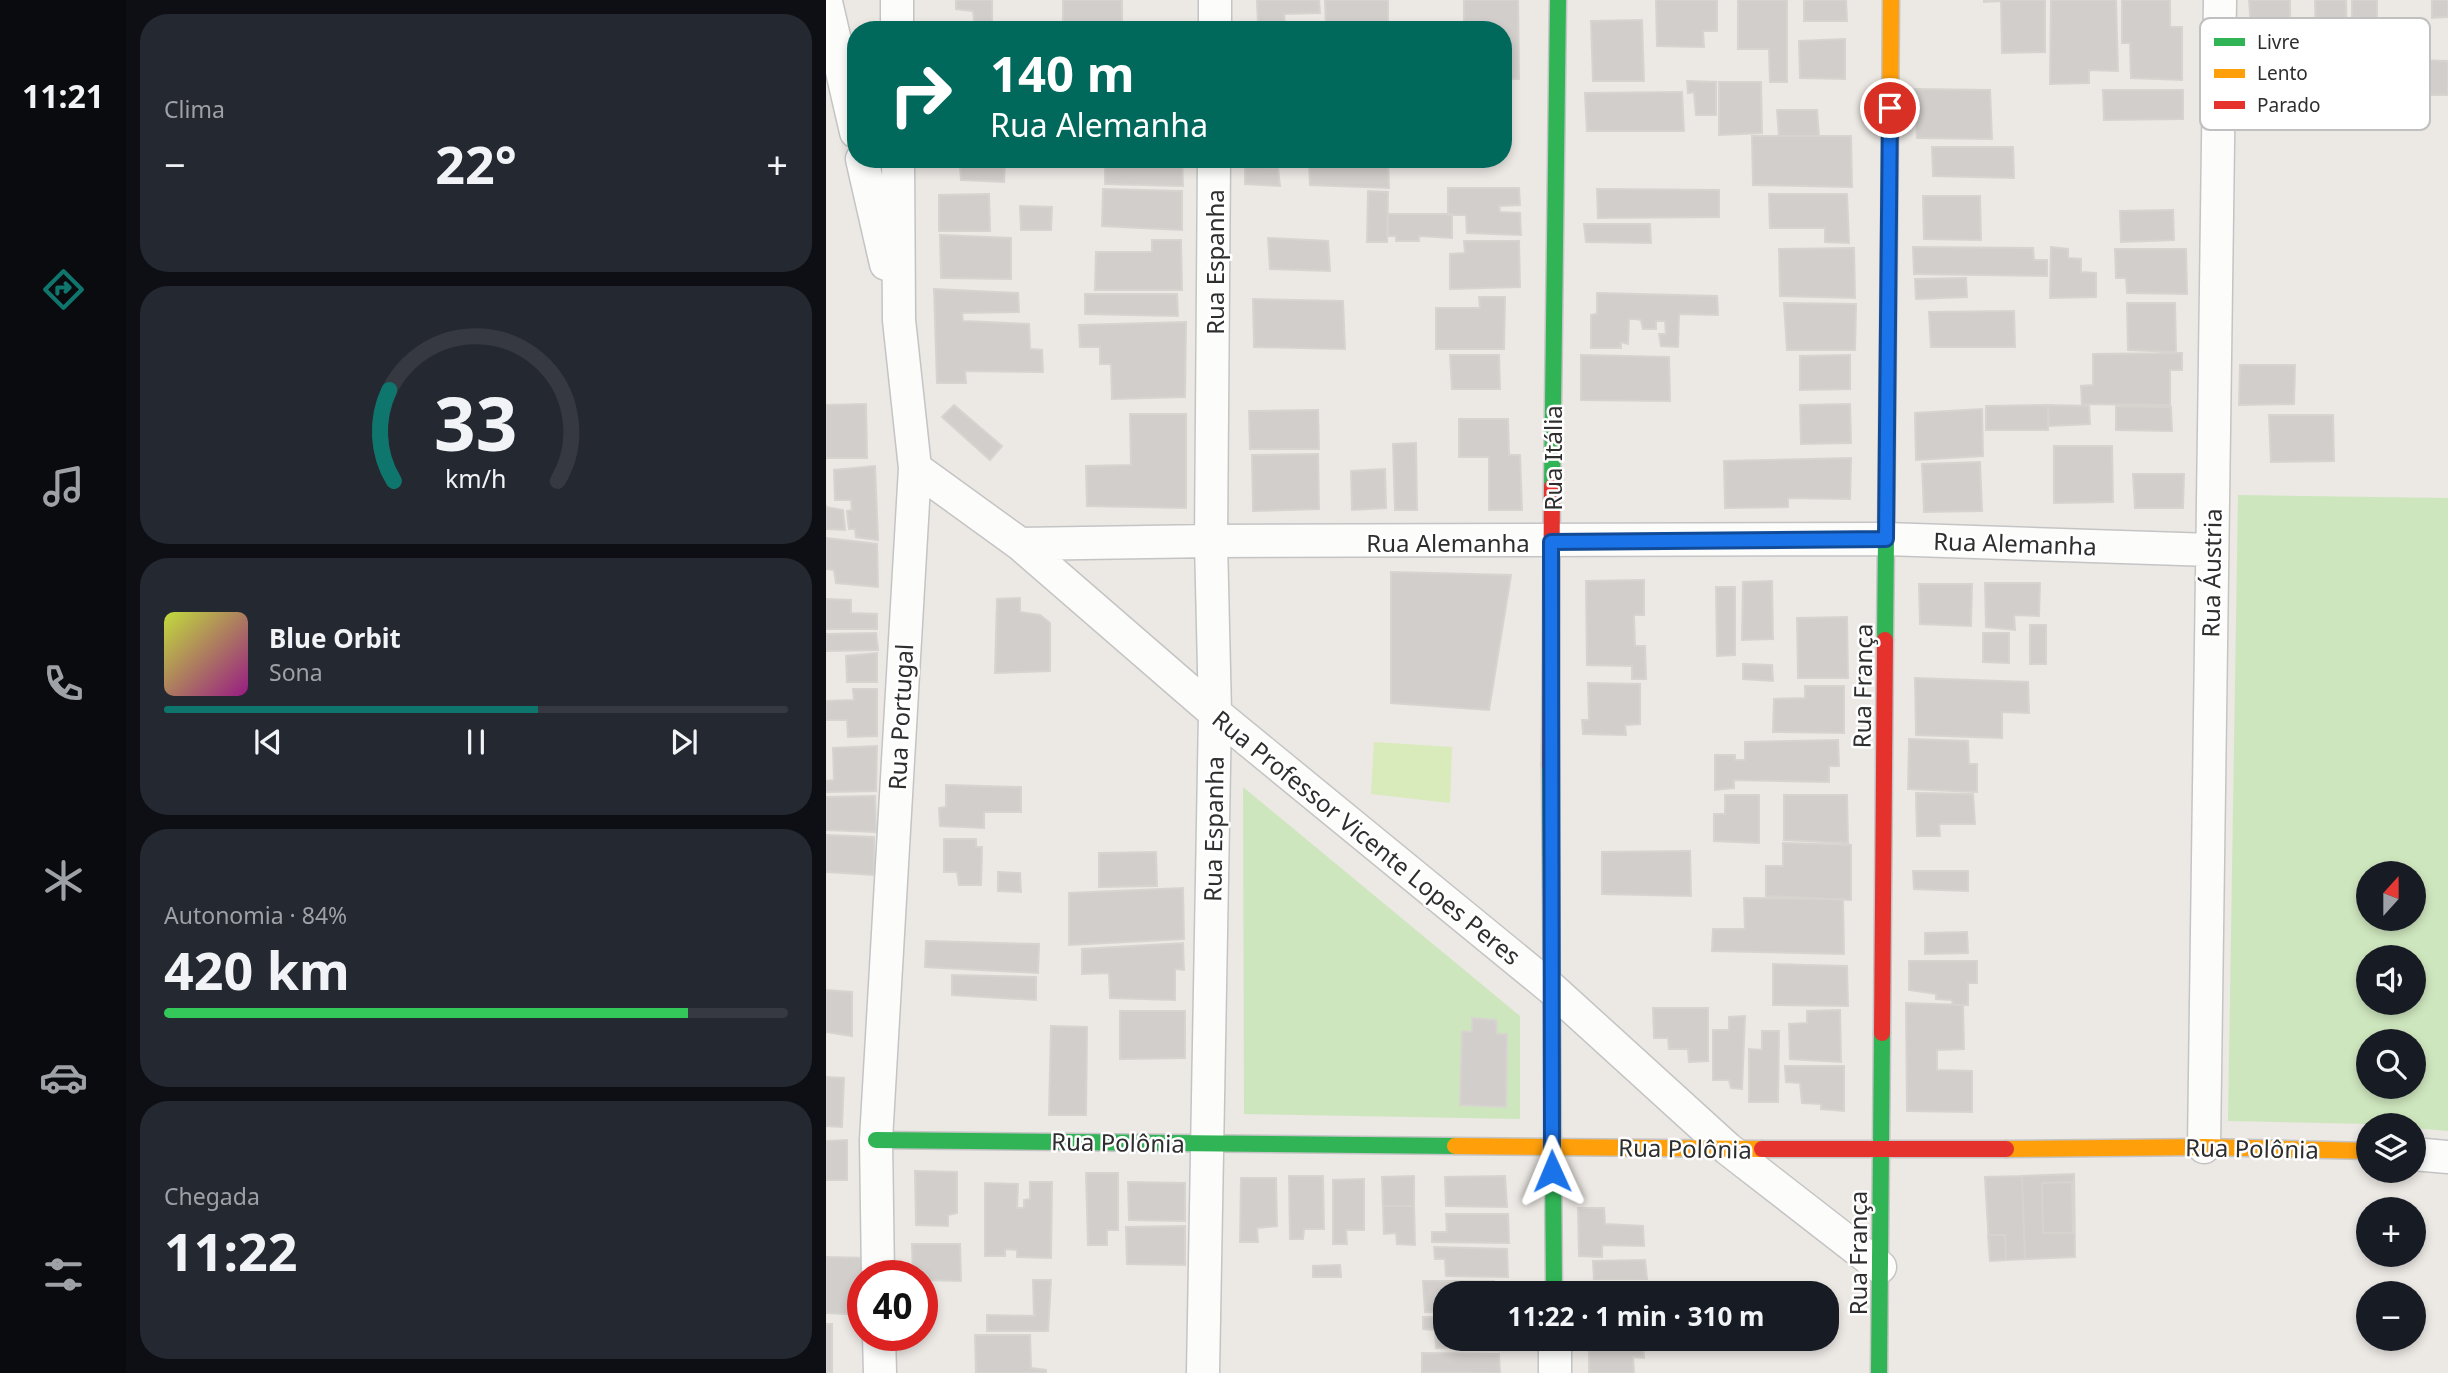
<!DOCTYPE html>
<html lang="pt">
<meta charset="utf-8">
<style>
body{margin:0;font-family:"Noto Sans",sans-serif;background:#242831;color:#f1f3f6;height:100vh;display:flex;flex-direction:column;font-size:26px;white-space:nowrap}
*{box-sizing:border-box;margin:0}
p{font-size:23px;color:#9ea1a6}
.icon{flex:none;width:38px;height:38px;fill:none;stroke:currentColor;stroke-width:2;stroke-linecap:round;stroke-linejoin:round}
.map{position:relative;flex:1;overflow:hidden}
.details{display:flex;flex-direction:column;gap:14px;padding:14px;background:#0d0f14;width:700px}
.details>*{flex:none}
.banner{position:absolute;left:21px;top:21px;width:665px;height:147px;border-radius:28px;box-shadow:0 4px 10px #0003;background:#00695c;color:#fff;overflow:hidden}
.needle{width:46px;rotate:21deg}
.fabs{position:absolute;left:1530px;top:861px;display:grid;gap:14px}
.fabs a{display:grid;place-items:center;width:70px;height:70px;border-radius:50%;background:#171b24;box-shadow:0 4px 10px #0003;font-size:35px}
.speed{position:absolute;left:21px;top:1260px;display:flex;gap:14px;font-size:35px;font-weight:700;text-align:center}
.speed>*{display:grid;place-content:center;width:91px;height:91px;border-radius:50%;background:#171b24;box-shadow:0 4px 10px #0003;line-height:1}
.speed .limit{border:10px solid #d22;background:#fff;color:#111}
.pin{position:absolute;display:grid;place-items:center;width:60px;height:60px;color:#fff;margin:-30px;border:4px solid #fff;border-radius:50%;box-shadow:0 2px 7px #0007}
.me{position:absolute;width:77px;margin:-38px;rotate:359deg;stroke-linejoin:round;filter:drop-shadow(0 0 5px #0008)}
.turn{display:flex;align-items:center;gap:24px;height:147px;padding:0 28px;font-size:32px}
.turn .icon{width:91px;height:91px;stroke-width:2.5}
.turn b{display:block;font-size:49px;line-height:60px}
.big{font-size:52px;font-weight:700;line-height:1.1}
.details .widget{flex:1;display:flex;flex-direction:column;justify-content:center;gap:10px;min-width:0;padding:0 24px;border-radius:28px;background:#242831}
.details .dial{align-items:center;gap:0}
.dial svg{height:182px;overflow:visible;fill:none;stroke:#363941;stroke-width:7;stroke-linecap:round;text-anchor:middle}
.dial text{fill:#f1f3f6;stroke:none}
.song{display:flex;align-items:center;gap:21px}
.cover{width:84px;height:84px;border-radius:10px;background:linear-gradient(135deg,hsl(70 70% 55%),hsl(310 70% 35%))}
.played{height:7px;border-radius:4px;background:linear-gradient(90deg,#0f766e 60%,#363941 60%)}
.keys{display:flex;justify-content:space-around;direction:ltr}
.heat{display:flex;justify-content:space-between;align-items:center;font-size:38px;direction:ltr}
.charge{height:10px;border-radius:5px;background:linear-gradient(90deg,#34c759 84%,#363941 0)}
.trip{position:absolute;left:607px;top:1281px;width:406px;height:70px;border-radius:28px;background:#171b24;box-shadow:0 4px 10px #0003;font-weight:700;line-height:70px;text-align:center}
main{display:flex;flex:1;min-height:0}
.dock{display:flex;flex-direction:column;width:126px;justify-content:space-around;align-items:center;background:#090b0e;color:#9ea1a6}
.dock .icon{width:49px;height:49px}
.dock .active{color:#0f766e}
.dock b{font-size:32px;color:#f1f3f6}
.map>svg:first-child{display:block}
</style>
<main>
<nav class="dock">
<b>11:21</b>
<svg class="icon active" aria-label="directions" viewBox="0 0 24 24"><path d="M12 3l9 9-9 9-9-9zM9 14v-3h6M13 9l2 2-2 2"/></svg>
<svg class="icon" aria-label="music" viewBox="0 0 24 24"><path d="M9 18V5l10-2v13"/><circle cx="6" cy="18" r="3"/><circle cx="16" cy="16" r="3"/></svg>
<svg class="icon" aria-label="phone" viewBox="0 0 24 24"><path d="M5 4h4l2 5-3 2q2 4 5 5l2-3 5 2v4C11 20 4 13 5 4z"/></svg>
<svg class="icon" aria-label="climate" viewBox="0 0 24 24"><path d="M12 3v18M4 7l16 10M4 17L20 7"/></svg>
<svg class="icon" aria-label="car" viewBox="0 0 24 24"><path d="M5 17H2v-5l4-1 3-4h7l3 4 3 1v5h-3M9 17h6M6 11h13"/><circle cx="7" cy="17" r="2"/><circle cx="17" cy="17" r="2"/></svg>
<svg class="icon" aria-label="filters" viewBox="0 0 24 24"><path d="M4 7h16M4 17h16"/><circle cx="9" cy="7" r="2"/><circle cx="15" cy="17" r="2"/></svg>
</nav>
<section class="details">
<div class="widget"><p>Clima</p>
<div class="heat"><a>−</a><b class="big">22°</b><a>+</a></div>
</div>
<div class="widget dial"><svg viewBox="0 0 100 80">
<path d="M14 69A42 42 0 1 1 86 69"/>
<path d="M14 69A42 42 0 0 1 12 29" stroke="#0f766e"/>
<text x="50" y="56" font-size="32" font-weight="700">33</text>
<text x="50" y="72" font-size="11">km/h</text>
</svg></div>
<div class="widget">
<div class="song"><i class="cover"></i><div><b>Blue Orbit</b><p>Sona</p></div></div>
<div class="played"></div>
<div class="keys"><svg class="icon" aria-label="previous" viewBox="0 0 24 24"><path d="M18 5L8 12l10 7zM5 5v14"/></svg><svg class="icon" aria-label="pause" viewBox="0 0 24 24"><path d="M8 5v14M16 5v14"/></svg><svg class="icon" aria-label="next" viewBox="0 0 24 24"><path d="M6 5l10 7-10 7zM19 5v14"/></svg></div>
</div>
<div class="widget"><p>Autonomia · 84%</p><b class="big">420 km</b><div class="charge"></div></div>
<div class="widget"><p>Chegada</p><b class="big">11:22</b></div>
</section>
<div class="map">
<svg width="1622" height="1373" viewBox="0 0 1622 1373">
<rect width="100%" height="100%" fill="#ece8e4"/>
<!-- green -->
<path fill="#cee6be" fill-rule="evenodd" d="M1412,495L1622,498V1131L1587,1128V1125L1402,1121ZM1542,873H1587V919H1542ZM1542,957H1587V1003H1542ZM1542,1041H1587V1087H1542Z
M417,787L694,1016V1119L418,1114Z"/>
<!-- pitch -->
<path fill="#d9eabb" d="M548,742L626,747L624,803L545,794Z"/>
<!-- building -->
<path fill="#d1cecb" stroke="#d7d4d0" stroke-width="2" d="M130,0H166V27L149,28L147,11L130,9Z
M237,0H296V30H237Z
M431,0H493L494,13L458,14L459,23L432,24Z
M499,0H562V30H500Z
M638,0H692L693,79H677V30H638Z
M830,0H891V31H877L878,47L831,46Z
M912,0H961V82H944L943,49H912Z
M978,0H1020L1021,21H978Z
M1158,0H1219V52L1176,53L1175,1L1158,2Z
M1225,0H1290L1292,71L1263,70V83L1224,84Z
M1296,0H1344V27H1356V80L1305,78L1304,43H1296Z
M1423,0H1464V27L1425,28Z
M1489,0H1520L1521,43L1490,42Z
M1526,0H1551V40L1526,41Z
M1606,0H1622V17L1606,18Z
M816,20L818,81H767L765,21Z
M360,24V30H309V25Z
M494,27V30L432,29Z
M1019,39V79L974,78L973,41Z
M1560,59L1622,61V95H1561Z
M861,81L890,82V115H870L868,92L862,93Z
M893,82H935L936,133L893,135Z
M1089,89L1164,90L1166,139L1091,138Z
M1277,90H1357V119L1278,120Z
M856,92L858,131H761L759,93Z
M951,110H991L993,136H953Z
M926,136H1025L1026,187L927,185Z
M1106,147H1187L1188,178L1107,176Z
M279,159H356L357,186L279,184Z
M465,159H562L563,188L484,185L483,166L466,164Z
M179,166L178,182L135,180L134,167Z
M419,166L452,168L454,186L419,184Z
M622,188H693L694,205L673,206L674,212L694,213L695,235L641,233L640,215H622Z
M277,189L356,191V230L276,226Z
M771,189L893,190V217L772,218Z
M542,191L562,192L561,242H541Z
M163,194L164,231H113V195Z
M943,194H1021L1023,243L999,242V228H944Z
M1097,196H1154L1155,240L1098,239Z
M194,206L226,207L225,230H195Z
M1347,210L1348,240L1295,242L1294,211Z
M562,214H626V238L593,236V241H570V236H562Z
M758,224H824L825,243L760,242Z
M114,235L185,238V279L115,278Z
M442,238L502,241L504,271L444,269Z
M326,240H355L356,290H269L270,252H326Z
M638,241H693L694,287L624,289V254L639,253Z
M1087,247L1207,248L1208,260H1221V276L1088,274Z
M1225,247L1242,249V258L1255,259V272L1270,273V297L1224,298Z
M1028,248L1029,298L954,296L953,249Z
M1289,249H1360L1361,294L1301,293L1300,278H1290Z
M1140,278L1141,297L1090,299L1089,279Z
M108,289L192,293L193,312L136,313L137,321L203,324L204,349L216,350L217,372L139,371L140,383H111Z
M771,293L891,296L892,315L853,314L852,347L835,346L833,334H840L839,321H830V329H817L815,320L809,319H803L802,344L795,342V348H765V315L771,314Z
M259,294H351L352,316L259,314Z
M653,297H679L678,349H610V308H654Z
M427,299L517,301L519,349L428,347Z
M958,303L1030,304L1029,350H961Z
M1301,303H1349L1350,352L1302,350Z
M1188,311L1189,347H1105L1103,312Z
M360,322L359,397L286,399L285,364H274V347H254L253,325Z
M1356,353V370H1344V405L1256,404L1255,386L1267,385V354Z
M624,355H673L674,389H626Z
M755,355L843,357L844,401L755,400Z
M1024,355V389L974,390V356Z
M1414,365H1469L1468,404L1413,405Z
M40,404L41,458H0V405Z
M1024,404L1025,443L975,444L974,405Z
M128,405L176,446L164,460L116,417Z
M1222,405V430H1160V406Z
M1222,405L1263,406L1264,424L1223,426Z
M1290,406L1345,407L1346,431L1290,430Z
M1156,409L1157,456L1090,460L1089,413Z
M492,410L493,449H424L423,411Z
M304,414H360V508L261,506L260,466L305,465Z
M1443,415H1507L1508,461L1445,462Z
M633,419H682L683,455H694L696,510H663V457H633Z
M590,443L591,510H569L567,444Z
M1228,446H1286L1287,502L1228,503Z
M492,454L493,509L427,511L426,455Z
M1025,458L1024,499L962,498V507L899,508L898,461Z
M1154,462L1156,511L1098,512L1096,464Z
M49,466L52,540L30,537L29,529H23L21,511L26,510L25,500H9L8,470Z
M559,469L560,508L526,510L525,471Z
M1307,474H1358L1357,508H1309Z
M0,505V507L17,510L19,530L0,529Z
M0,538L51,544L52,587L10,583L8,570L0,569Z
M565,572L685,575L663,710L565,703Z
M818,580V615H808L809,646H819L820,679H806V666L761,665L760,581Z
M946,581L947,639L916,640L917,582Z
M1159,583H1214L1213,616L1188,615L1189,630L1160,627Z
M1093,584H1146L1145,626L1094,624Z
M890,587H909V655L891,656Z
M194,598V612L214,615L224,623V671L169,673L171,599Z
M0,599L25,600V613L51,614V629H0Z
M1021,617L1022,678H972L971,618Z
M1204,625H1220V664H1204Z
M50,633L52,650L0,651V634Z
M1157,633H1183V663L1157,662Z
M51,653V682H21L20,656Z
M917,664L946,665L947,681L917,679Z
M1089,678L1202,682L1203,713L1176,712V738L1090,735Z
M762,683L814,684V724L799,725L800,735L757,734L756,720H763Z
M979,686H1018V733L947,732L948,699L979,698Z
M27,689H51V736L22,737L21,720H0V701L28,700Z
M1083,739L1142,741L1143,764H1151V792L1082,789Z
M1012,740L1013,766H1003V782L908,780V788L889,790V755H909V760H919V742Z
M51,746L50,791L0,792V781L8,780L7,748Z
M120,785L195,787V812H158V828L114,826L113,808L120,807Z
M1090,793L1147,794L1149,824H1113L1114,836H1091Z
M899,795H933V843L888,841V814H899Z
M958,795H1021L1022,843L958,840Z
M49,796L50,832L0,830V797Z
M0,835L48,837V875L0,872Z
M118,839H150V847H156L155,885H133L131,872H118Z
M957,843L1025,845V900L940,896V866H957Z
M864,851L865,896L776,894V852Z
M330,852L331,886L273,887V853Z
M1087,871H1142V891L1088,889Z
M172,872L194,873L195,892L172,891Z
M357,888L358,939L243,945V893Z
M918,898L1017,899L1018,954L886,951L887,929H919Z
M1141,932L1142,953L1099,954V933Z
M100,941L213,944L212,973L99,967Z
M357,943L358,970L349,969V1000L284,998L283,973L256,974V949Z
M1083,961H1151V983H1142V1005H1127L1126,1000L1110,999V994L1083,990Z
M947,964L1021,966L1022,1006L947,1005Z
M126,975L210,977V1000L126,995Z
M0,990L26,992V1036L0,1032Z
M1080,1003L1137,1005L1138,1049L1111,1050V1070L1146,1071V1112L1081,1111Z
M827,1008H882V1061L863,1062L862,1049H843L842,1038H828Z
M1014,1010L1015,1062L964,1059L963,1024L981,1023V1011Z
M294,1011H359V1058L294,1059Z
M919,1016L916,1089L905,1088L903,1080H887V1030H903V1017Z
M646,1018L670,1020L671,1034H681L680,1107L634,1105L636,1031L646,1032Z
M225,1026L261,1027L260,1115H223Z
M936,1031H953L952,1102H923V1049L936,1050Z
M959,1066H1018V1111L995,1109V1104L976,1103L974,1083L960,1082Z
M0,1077L18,1078L16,1127L0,1126Z
M21,1140V1180H0V1141Z
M89,1171L131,1172V1213L122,1215V1226L90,1225Z
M260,1173H292V1230H281V1245H262Z
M1248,1174L1249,1257L1199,1259L1196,1176Z
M463,1176H497L498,1229H478L477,1239H464Z
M588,1176V1206H557L556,1177Z
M679,1176L681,1207L620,1206L619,1177Z
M1196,1176L1199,1259L1164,1261L1159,1177Z
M415,1178H450L451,1226L431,1228L432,1242H414Z
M538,1179V1230H520L521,1244H507V1180Z
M204,1182H226L225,1258L191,1257V1250L179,1249V1256H159V1183L192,1184L191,1208H198V1200L204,1199Z
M302,1182L359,1183V1221L303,1220Z
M1246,1182L1247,1233H1217L1216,1183Z
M557,1206H588L589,1245L571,1244L570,1233L558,1234Z
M752,1208H778L779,1224L817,1226L818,1246L776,1245V1257L753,1256Z
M620,1214H682L683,1243L606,1242V1232H621Z
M359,1226V1265L301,1264L300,1227Z
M1162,1235H1179L1180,1261H1164Z
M86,1244H134L135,1281L96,1280V1276H87Z
M608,1247L681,1249L682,1277L620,1276L619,1259H609Z
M0,1257L42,1258L37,1276V1315L0,1313Z
M819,1260L821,1279H768L767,1261Z
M514,1265L515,1277H487V1266Z
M207,1280H225L222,1331H161V1315L208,1316Z
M597,1281H668L669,1293H620V1312H599Z
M781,1282L850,1283L851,1293H782Z
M872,1283H885V1293H872Z
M597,1317H620V1339H673V1347L610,1348L609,1330L597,1329Z
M0,1324H6V1373H0Z
M149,1335H204L205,1368L220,1370V1373H150Z
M763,1339H817L818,1358L807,1357L808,1373H763Z
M596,1353L673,1354L674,1373L596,1372Z"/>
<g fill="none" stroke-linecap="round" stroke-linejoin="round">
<!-- street casing -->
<g stroke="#c5c4c5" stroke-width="35">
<path id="street" d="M71,0V30
M0,2L30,132
M389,30V0
M36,159L60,264
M89,468L194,544L389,713L725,988L902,1149L1054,1267
M194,544L385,541L1060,539L1385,550
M1378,1147L1394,0
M1587,1154L1622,1157
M52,1276L50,1140L89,468L73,320L72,159
M53,1335L54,1373
M729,1339V1373
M377,1373L389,713L385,541L388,159"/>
</g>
<!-- fast casing -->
<g stroke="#c5c4c5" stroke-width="19">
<path id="fast" d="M726,487L732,0
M1059,640L1064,135
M724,765L728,1293
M50,1140L629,1146
M1053,1373L1056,1033"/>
</g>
<!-- slow casing -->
<g stroke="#c5c4c5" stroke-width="19">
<path id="slow" d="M1064,135L1065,0
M629,1146L936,1149
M1180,1149L1378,1147L1542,1151"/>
</g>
<!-- jam casing -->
<g stroke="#c5c4c5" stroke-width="19">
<path id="jam" d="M724,765L726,487
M1056,1033L1059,640
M936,1149H1180"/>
</g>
<!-- street -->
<use href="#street" stroke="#fcfcfb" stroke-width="32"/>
<!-- fast -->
<use href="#fast" stroke="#30b455" stroke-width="16"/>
<!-- slow -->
<use href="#slow" stroke="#ff9f0a" stroke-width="16"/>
<!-- jam -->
<use href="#jam" stroke="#e5322d" stroke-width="16"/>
</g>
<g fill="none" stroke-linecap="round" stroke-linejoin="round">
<!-- route casing -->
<g stroke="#114b97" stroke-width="18">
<path id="route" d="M726,1171L725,542L1060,539L1064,108"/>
</g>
<!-- route -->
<use href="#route" stroke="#1a73e8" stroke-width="12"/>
</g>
<g text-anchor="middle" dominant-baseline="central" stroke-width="5" stroke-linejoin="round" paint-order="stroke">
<!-- street labels -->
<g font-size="24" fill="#2e2e2e" stroke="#fff">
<text transform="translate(388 262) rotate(-90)">Rua Espanha</text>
<text transform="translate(726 458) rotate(-90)">Rua Itália</text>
<text x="622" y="542">Rua Alemanha</text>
<text transform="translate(1189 543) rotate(2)">Rua Alemanha</text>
<text transform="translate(1385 573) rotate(-89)">Rua Áustria</text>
<text transform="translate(1036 686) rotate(-89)">Rua França</text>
<text transform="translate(74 717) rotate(-87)">Rua Portugal</text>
<text transform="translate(387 829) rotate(-89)">Rua Espanha</text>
<text transform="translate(541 837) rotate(39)">Rua Professor Vicente Lopes Peres</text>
<text transform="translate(292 1142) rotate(1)">Rua Polônia</text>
<text transform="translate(859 1148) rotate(1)">Rua Polônia</text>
<text transform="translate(1426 1148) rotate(1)">Rua Polônia</text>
<text transform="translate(1031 1253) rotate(-90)">Rua França</text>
</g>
</g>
<!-- legend -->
<rect x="1374" y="18" width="230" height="112" rx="10" fill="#fff" stroke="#c0c0c0" stroke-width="2"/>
<rect x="1388" y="38" width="31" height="8" fill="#30b455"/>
<rect x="1388" y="69" width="31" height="9" fill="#ff9f0a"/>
<rect x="1388" y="101" width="31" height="8" fill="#e5322d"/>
<g font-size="19" fill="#2e2e2e">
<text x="1431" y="49">Livre</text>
<text x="1431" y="80">Lento</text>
<text x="1431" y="112">Parado</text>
</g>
</svg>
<div class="fabs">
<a><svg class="needle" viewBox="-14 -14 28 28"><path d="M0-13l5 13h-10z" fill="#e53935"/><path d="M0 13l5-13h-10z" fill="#9ea1a6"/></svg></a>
<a><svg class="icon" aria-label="sound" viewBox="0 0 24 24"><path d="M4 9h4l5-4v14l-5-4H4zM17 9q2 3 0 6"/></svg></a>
<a><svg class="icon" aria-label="search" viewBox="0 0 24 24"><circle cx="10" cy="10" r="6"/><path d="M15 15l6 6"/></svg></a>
<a><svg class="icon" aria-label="layers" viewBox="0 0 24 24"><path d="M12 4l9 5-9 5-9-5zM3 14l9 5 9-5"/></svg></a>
<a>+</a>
<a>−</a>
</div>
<div class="speed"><div class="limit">40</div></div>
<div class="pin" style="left:1064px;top:108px;background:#d93025"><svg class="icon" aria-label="arrive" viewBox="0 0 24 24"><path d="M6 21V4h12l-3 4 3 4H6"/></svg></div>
<svg class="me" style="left:726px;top:1171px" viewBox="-20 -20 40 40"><path d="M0-17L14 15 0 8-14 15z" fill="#1a73e8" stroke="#fff" stroke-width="4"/></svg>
<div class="trip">11:22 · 1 min · 310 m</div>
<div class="banner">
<div class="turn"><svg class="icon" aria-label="right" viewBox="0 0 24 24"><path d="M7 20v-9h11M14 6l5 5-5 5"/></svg><div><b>140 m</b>Rua Alemanha</div></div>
</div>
</div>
</main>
